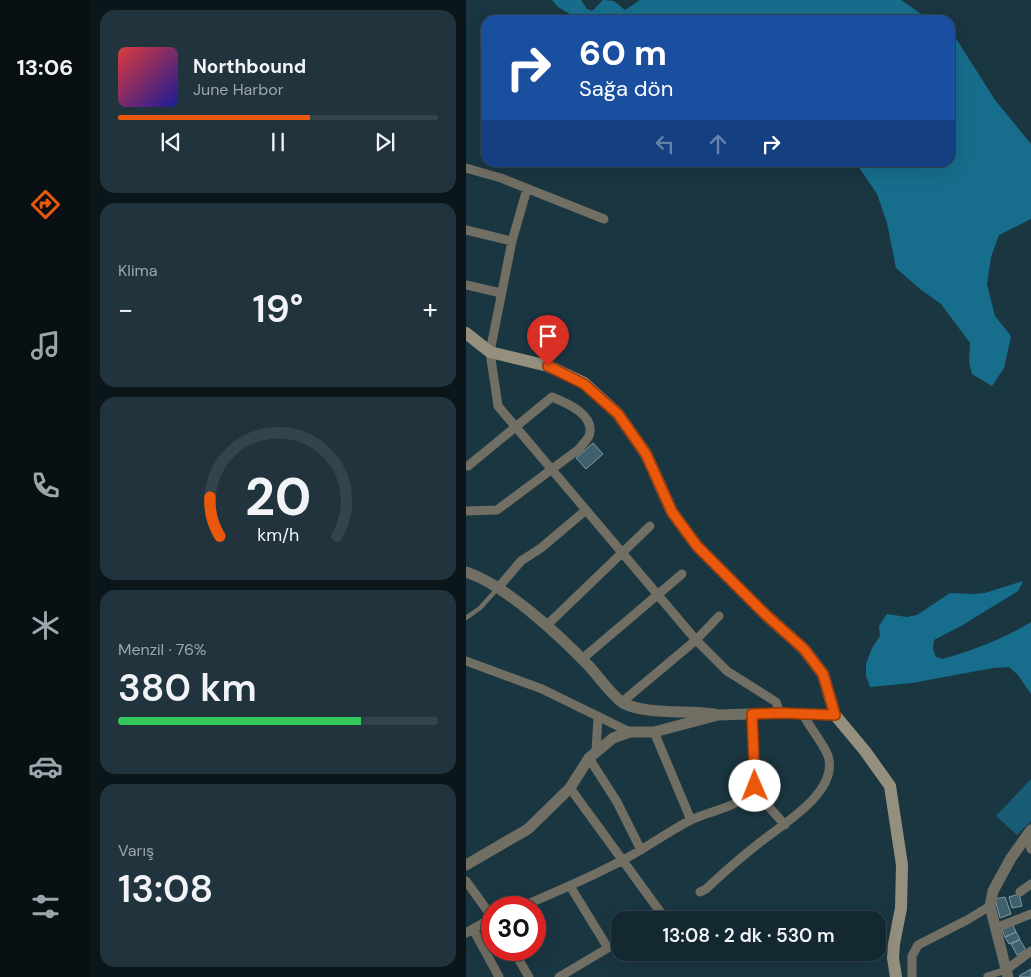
<!DOCTYPE html>
<html lang="tr">
<meta charset="utf-8">
<style>
body{margin:0;font-family:"DM Sans",sans-serif;background:#21343d;color:#f1f3f6;height:100vh;display:flex;flex-direction:column;font-size:19px;white-space:nowrap}
*{box-sizing:border-box;margin:0}
p{font-size:16px;color:#9da6ab}
.icon{flex:none;width:28px;height:28px;fill:none;stroke:currentColor;stroke-width:2;stroke-linecap:round;stroke-linejoin:round}
.map{position:relative;flex:1;overflow:hidden}
.sheet{display:flex;flex-direction:column;gap:10px;padding:10px;background:#0b161b;width:376px}
.sheet>*{flex:none}
.guide{position:absolute;left:15px;top:15px;width:474px;height:152px;border-radius:15px;box-shadow:0 5px 20px #0002,0 0 0 1px #33444d;background:#1a4fa0;color:#fff;overflow:hidden}
.speed{position:absolute;left:15px;top:896px;display:flex;gap:10px;font-size:25px;font-weight:700;text-align:center}
.speed>*{display:grid;place-content:center;width:65px;height:65px;border-radius:50%;background:#142831;box-shadow:0 5px 20px #0002,0 0 0 1px #33444d;line-height:1}
.speed .limit{border:8px solid #d22;background:#fff;color:#111}
.pin{position:absolute;display:grid;place-items:center;width:42px;height:42px;color:#fff;margin:-51px -21px;border-radius:50% 50% 50% 0;rotate:-45deg;box-shadow:0 0 5px #0007}
.pin .icon{rotate:45deg}
.me{position:absolute;width:55px;margin:-28px;rotate:359deg;stroke-linejoin:round;filter:drop-shadow(0 0 4px #0008)}
.turn{display:flex;align-items:center;gap:18px;height:105px;padding:0 15px;font-size:22px}
.turn .icon{width:65px;height:65px;stroke-width:2.5}
.turn b{display:block;font-size:35px;line-height:42px}
.lanes{display:flex;align-items:center;height:48px;padding:0 15px;background:#0003;justify-content:center;gap:25px;direction:ltr}
.lanes .off{opacity:.35}
.big{font-size:38px;font-weight:600;line-height:1.1}
.sheet .widget{flex:1;display:flex;flex-direction:column;justify-content:center;gap:8px;min-width:0;padding:0 18px;border-radius:15px;background:#21343d}
.sheet .dial{align-items:center;gap:0}
.dial svg{height:130px;overflow:visible;fill:none;stroke:#33444d;stroke-width:7;stroke-linecap:round;text-anchor:middle}
.dial text{fill:#f1f3f6;stroke:none}
.song{display:flex;align-items:center;gap:15px}
.cover{width:60px;height:60px;border-radius:8px;background:linear-gradient(135deg,hsl(0 70% 55%),hsl(240 70% 35%))}
.played{height:5px;border-radius:2px;background:linear-gradient(90deg,#ea580c 60%,#33444d 60%)}
.keys{display:flex;justify-content:space-around;direction:ltr}
.heat{display:flex;justify-content:space-between;align-items:center;font-size:28px;direction:ltr}
.charge{height:8px;border-radius:4px;background:linear-gradient(90deg,#34c759 76%,#33444d 0)}
.trip{position:absolute;left:145px;top:911px;width:275px;height:50px;border-radius:15px;background:#142831;box-shadow:0 5px 20px #0002,0 0 0 1px #33444d;font-weight:600;line-height:50px;text-align:center}
main{display:flex;flex:1;min-height:0}
.tabs{display:flex;flex-direction:column;width:90px;justify-content:space-around;align-items:center;background:#081014;color:#9da6ab}
.tabs .icon{width:35px;height:35px}
.tabs .active{color:#ea580c}
.tabs b{font-size:22px;color:#f1f3f6}
.map>svg:first-child{display:block}
</style>
<main>
<nav class="tabs">
<b>13:06</b>
<svg class="icon active" aria-label="directions" viewBox="0 0 24 24"><path d="M12 3l9 9-9 9-9-9zM9 14v-3h6M13 9l2 2-2 2"/></svg>
<svg class="icon" aria-label="music" viewBox="0 0 24 24"><path d="M9 18V5l10-2v13"/><circle cx="6" cy="18" r="3"/><circle cx="16" cy="16" r="3"/></svg>
<svg class="icon" aria-label="phone" viewBox="0 0 24 24"><path d="M5 4h4l2 5-3 2q2 4 5 5l2-3 5 2v4C11 20 4 13 5 4z"/></svg>
<svg class="icon" aria-label="climate" viewBox="0 0 24 24"><path d="M12 3v18M4 7l16 10M4 17L20 7"/></svg>
<svg class="icon" aria-label="car" viewBox="0 0 24 24"><path d="M5 17H2v-5l4-1 3-4h7l3 4 3 1v5h-3M9 17h6M6 11h13"/><circle cx="7" cy="17" r="2"/><circle cx="17" cy="17" r="2"/></svg>
<svg class="icon" aria-label="filters" viewBox="0 0 24 24"><path d="M4 7h16M4 17h16"/><circle cx="9" cy="7" r="2"/><circle cx="15" cy="17" r="2"/></svg>
</nav>
<section class="sheet">
<div class="widget">
<div class="song"><i class="cover"></i><div><b>Northbound</b><p>June Harbor</p></div></div>
<div class="played"></div>
<div class="keys"><svg class="icon" aria-label="previous" viewBox="0 0 24 24"><path d="M18 5L8 12l10 7zM5 5v14"/></svg><svg class="icon" aria-label="pause" viewBox="0 0 24 24"><path d="M8 5v14M16 5v14"/></svg><svg class="icon" aria-label="next" viewBox="0 0 24 24"><path d="M6 5l10 7-10 7zM19 5v14"/></svg></div>
</div>
<div class="widget"><p>Klima</p>
<div class="heat"><a>−</a><b class="big">19°</b><a>+</a></div>
</div>
<div class="widget dial"><svg viewBox="0 0 100 80">
<path d="M14 69A42 42 0 1 1 86 69"/>
<path d="M14 69A42 42 0 0 1 8 45" stroke="#ea580c"/>
<text x="50" y="56" font-size="32" font-weight="700">20</text>
<text x="50" y="72" font-size="11">km/h</text>
</svg></div>
<div class="widget"><p>Menzil · 76%</p><b class="big">380 km</b><div class="charge"></div></div>
<div class="widget"><p>Varış</p><b class="big">13:08</b></div>
</section>
<div class="map">
<svg width="565" height="977" viewBox="0 0 565 977">
<rect width="100%" height="100%" fill="#1a3641"/>
<!-- green -->
<path fill="#185c75" d="M565,779V821L551,835L530,816Z"/>
<!-- forest -->
<path fill="#176e8c" d="M86,0H115L121,9L126,11L137,0L148,1L159,10L174,0H435L464,20H114L92,7Z
M484,35L491,40L529,100L565,144V219L533,235L525,257L521,284L529,316L545,336L538,368L526,386L506,374L503,362L504,343L475,304L454,289L430,268L421,223L411,194L390,163L484,162Z
M557,581L552,591L495,626L468,640L467,649L470,657L477,659C507,650 538,639 565,622V694L552,675L543,667L527,668L446,683L404,687L400,676V664L406,648L414,636L413,626L421,614L441,617L451,615L484,593L506,594L519,593Z"/>
<!-- building -->
<path fill="#425f6c" stroke="#7b99a7" d="M127,443L137,454L120,469L110,458Z
M553,894L556,906L546,908L543,897Z
M539,897L545,914L534,918L529,899Z
M546,923L550,932L539,937L535,927Z
M550,932L554,939L543,944L539,937Z
M554,940L560,950L551,955L545,944Z
M565,969V977H554L553,976Z"/>
<g fill="none" stroke-linecap="round" stroke-linejoin="round">
<!-- service -->
<path stroke="#716e63" stroke-width="4.5" d="M0,618L14,608L32,588"/>
<!-- pedestrian -->
<path stroke="#716e63" stroke-width="7" d="M521,976L540,970"/>
<!-- minor -->
<path stroke="#716e63" stroke-width="9" d="M0,168L35,178L138,219
M61,189L46,241L24,352L32,406L230,640L261,671L310,702L314,713
M0,230L46,241
M0,285L35,293
M0,511L31,510L113,449C116,445 121,440 123,436C130,415 101,403 86,397L2,466
M32,588L55,561L75,548L120,510
M80,626L184,526
M116,659L216,574
M0,661L76,689L164,732
M156,702L230,640L253,616
M188,732L225,820
M130,752L132,716
M123,758L151,802L175,850
M104,788L195,913
M287,789L319,825
M561,835L565,849
M0,881L26,917
M234,892L240,889C257,873 274,858 292,844C315,825 369,795 363,760C362,749 343,727 337,714
M554,892L565,884
M52,908C88,893 123,878 157,860C180,848 200,833 223,821C246,809 274,809 289,786L286,714
M530,928L565,914
M7,929L33,977
M0,933L26,918
M47,950L63,977
M540,970L565,951
M93,977L142,948L104,886
M446,977V956L452,945L501,920L524,906"/>
<!-- tertiary -->
<path stroke="#716e63" stroke-width="11" d="M0,572C40,585 94,636 123,666C131,675 148,698 157,703C180,715 221,710 248,714
M0,865L62,829L104,788L123,758L147,738L164,732H188L252,715L314,713L369,715
M542,977L524,906L527,891L545,858L565,830"/>
<!-- secondary -->
<path stroke="#95907e" stroke-width="12" d="M0,333L24,352L82,366L118,383L152,414L180,454L206,512L231,546L300,615L338,649L357,674L369,715L399,751L424,786L436,865L435,908L428,944L427,958L430,977"/>
</g>
<g fill="none" stroke-linecap="round" stroke-linejoin="round">
<!-- route casing -->
<g stroke="#983908" stroke-width="12">
<path id="route" d="M82,366L118,384L152,414L180,454L206,512L231,546L300,615L338,649L357,674L369,715L314,713L286,714L289,786"/>
</g>
<!-- route -->
<use href="#route" stroke="#ea580c" stroke-width="9"/>
</g>
</svg>
<div class="speed"><div class="limit">30</div></div>
<div class="pin" style="left:82px;top:366px;background:#d93025"><svg class="icon" aria-label="arrive" viewBox="0 0 24 24"><path d="M6 21V4h12l-3 4 3 4H6"/></svg></div>
<svg class="me" style="left:289px;top:786px" viewBox="-20 -20 40 40"><circle r="19" fill="#fff"/><path d="M0-13L10 11 0 6-10 11z" fill="#ea580c"/></svg>
<div class="trip">13:08 · 2 dk · 530 m</div>
<div class="guide">
<div class="turn"><svg class="icon" aria-label="right" viewBox="0 0 24 24"><path d="M7 20v-9h11M14 6l5 5-5 5"/></svg><div><b>60 m</b>Sağa dön</div></div>
<div class="lanes"><svg class="icon off" aria-label="left" viewBox="0 0 24 24"><path d="M17 20v-9H6M10 6l-5 5 5 5"/></svg><svg class="icon off" aria-label="ahead" viewBox="0 0 24 24"><path d="M12 20V5M6 11l6-6 6 6"/></svg><svg class="icon" aria-label="right" viewBox="0 0 24 24"><path d="M7 20v-9h11M14 6l5 5-5 5"/></svg></div>
</div>
</div>
</main>
